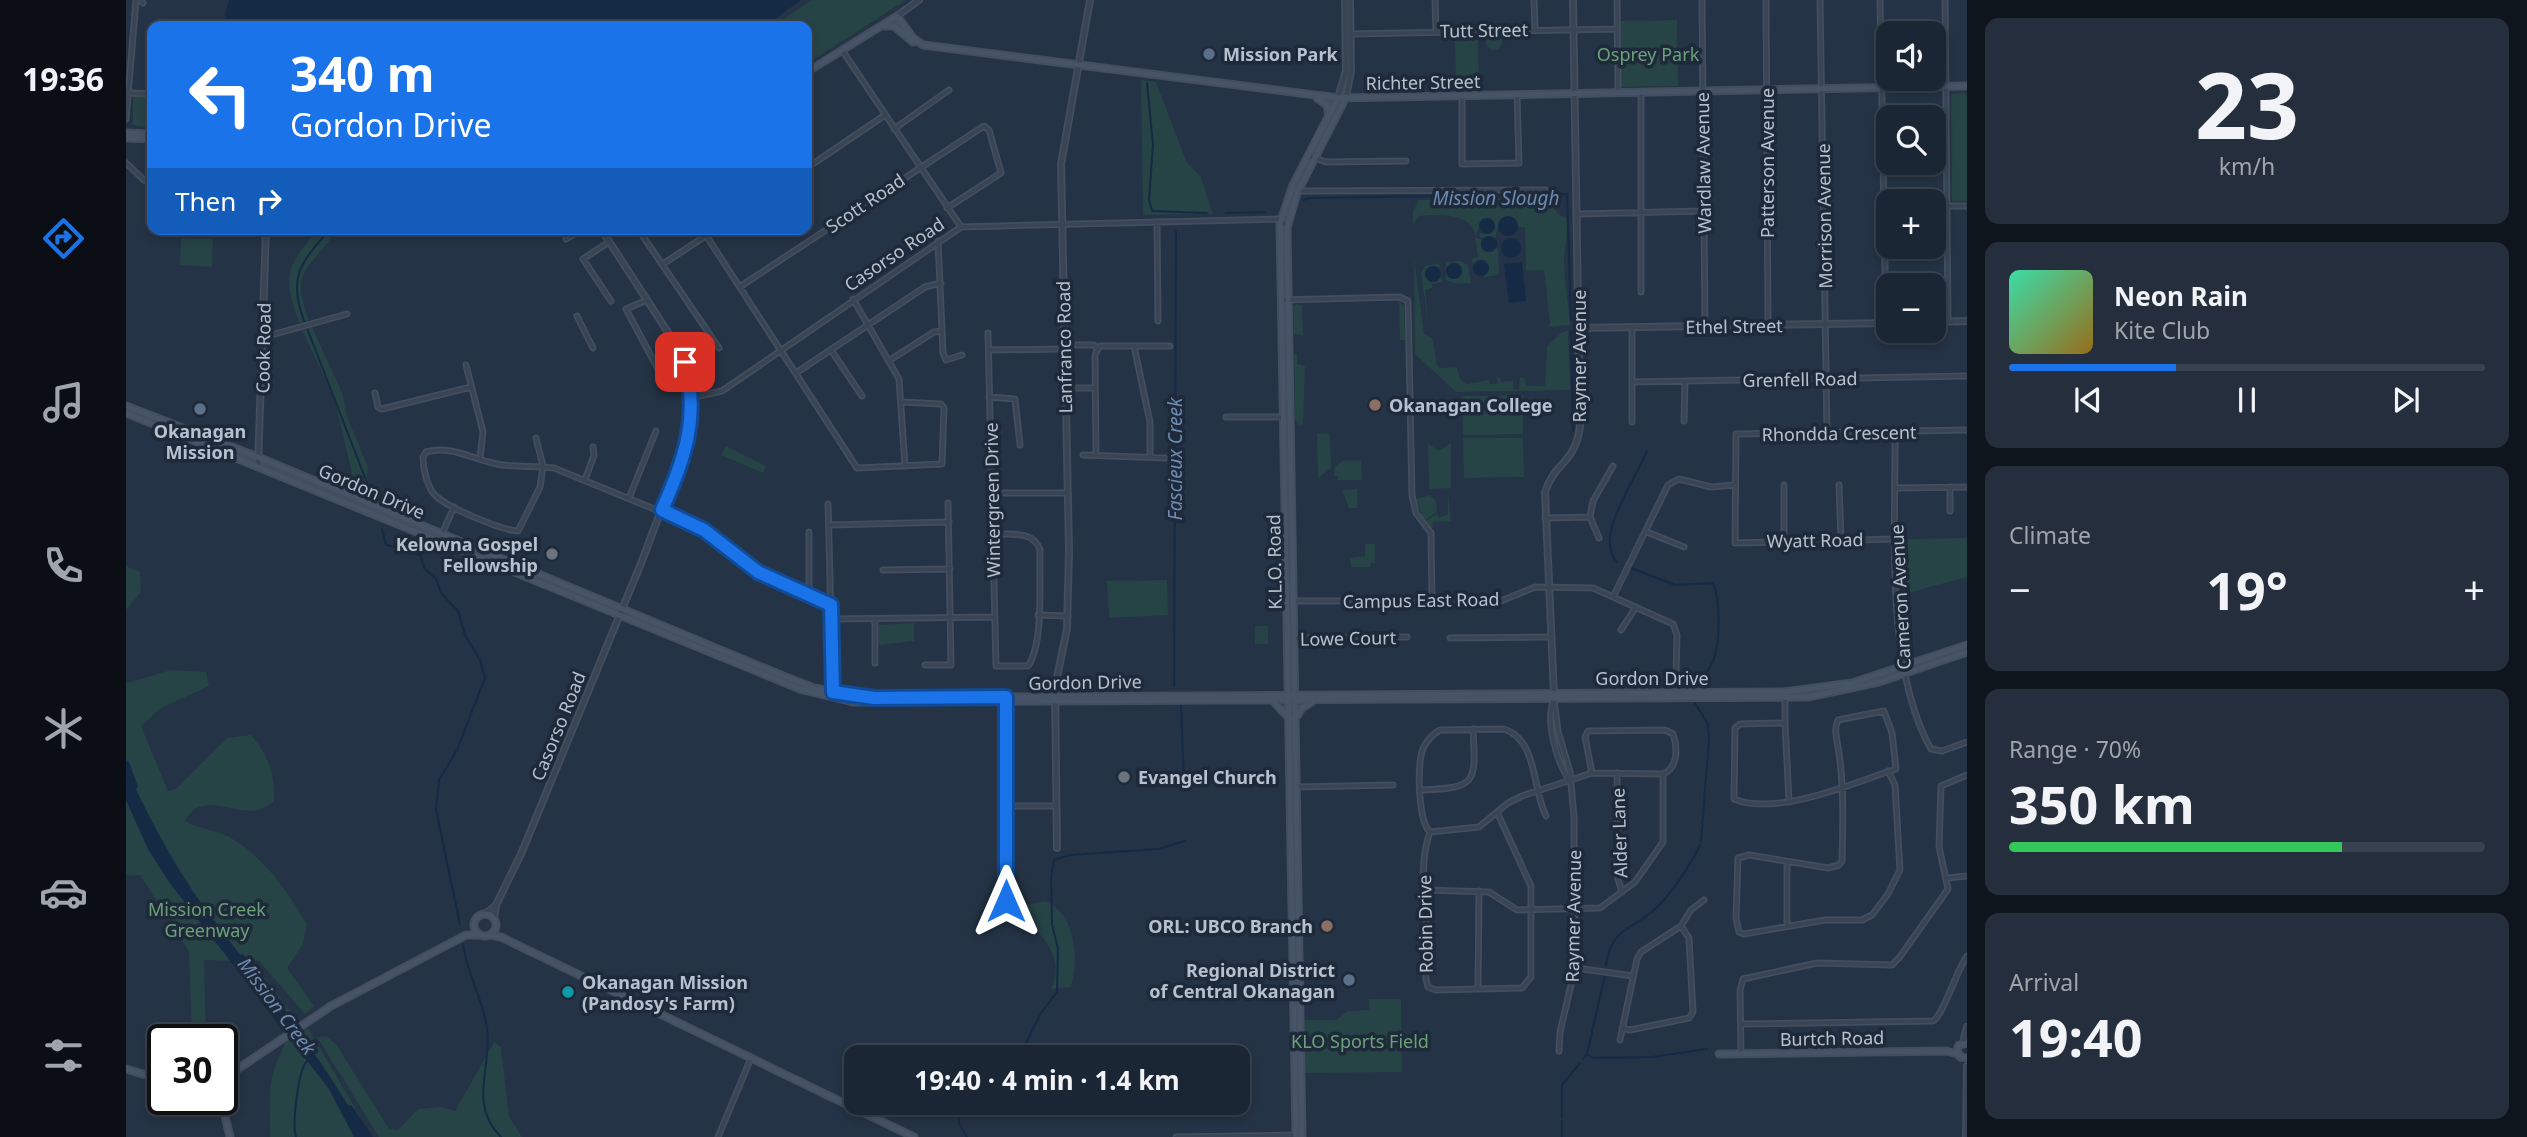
<!DOCTYPE html>
<meta charset="utf-8">
<style>
body{margin:0;font-family:"Noto Sans",sans-serif;background:#242e3c;color:#f1f3f6;height:100vh;display:flex;flex-direction:column;font-size:26px;white-space:nowrap}
*{box-sizing:border-box;margin:0}
p{font-size:23px;color:#a0a5ac}
.icon{flex:none;width:38px;height:38px;fill:none;stroke:currentColor;stroke-width:2;stroke-linecap:round;stroke-linejoin:round}
.map{position:relative;flex:1;overflow:hidden}
.sheet{display:flex;flex-direction:column;gap:18px;padding:18px;background:#0f151d;width:560px}
.sheet>*{flex:none}
.hud{position:absolute;left:21px;top:21px;width:665px;height:214px;border-radius:14px;box-shadow:0 4px 10px #0003,0 0 0 2px #39434f;background:#1a73e8;color:#fff;overflow:hidden}
.buttons{position:absolute;left:1750px;top:21px;display:grid;gap:14px}
.buttons a{display:grid;place-items:center;width:70px;height:70px;border-radius:14px;background:#1b2634;box-shadow:0 4px 10px #0003,0 0 0 2px #39434f;font-size:35px}
.speed{position:absolute;left:21px;top:1024px;display:flex;gap:14px;font-size:35px;font-weight:700;text-align:center}
.speed>*{display:grid;place-content:center;width:91px;height:91px;border-radius:50%;background:#1b2634;box-shadow:0 4px 10px #0003,0 0 0 2px #39434f;line-height:1}
.speed .limit{border:4px solid #111;border-radius:10px;background:#fff;color:#111}
.pin{position:absolute;display:grid;place-items:center;width:60px;height:60px;color:#fff;margin:-30px;border-radius:14px;box-shadow:0 4px 10px #0006}
.me{position:absolute;width:77px;margin:-38px;rotate:0deg;stroke-linejoin:round;filter:drop-shadow(0 0 5px #0008)}
.turn{display:flex;align-items:center;gap:24px;height:147px;padding:0 28px;font-size:32px}
.turn .icon{width:91px;height:91px;stroke-width:2.5}
.turn b{display:block;font-size:49px;line-height:60px}
.then{display:flex;align-items:center;height:66px;padding:0 28px;background:#0003;gap:14px;font-size:26px}
.big{font-size:52px;font-weight:700;line-height:1.1}
.sheet .card{flex:1;display:flex;flex-direction:column;justify-content:center;gap:10px;min-width:0;padding:0 24px;border-radius:14px;background:#242e3c}
.sheet .dial{align-items:center;gap:0}
.dial b{font-size:91px;line-height:1}
.song{display:flex;align-items:center;gap:21px}
.cover{width:84px;height:84px;border-radius:10px;background:linear-gradient(135deg,hsl(160 70% 55%),hsl(40 70% 35%))}
.played{height:7px;border-radius:4px;background:linear-gradient(90deg,#1a73e8 35%,#39434f 35%)}
.keys{display:flex;justify-content:space-around;direction:ltr}
.heat{display:flex;justify-content:space-between;align-items:center;font-size:38px;direction:ltr}
.charge{height:10px;border-radius:5px;background:linear-gradient(90deg,#34c759 70%,#39434f 0)}
.trip{position:absolute;left:718px;top:1045px;width:406px;height:70px;border-radius:14px;background:#1b2634;box-shadow:0 4px 10px #0003,0 0 0 2px #39434f;font-weight:700;line-height:70px;text-align:center}
main{display:flex;flex:1;min-height:0}
.tab-bar{display:flex;flex-direction:column;width:126px;justify-content:space-around;align-items:center;background:#0b0f15;color:#a0a5ac}
.tab-bar .icon{width:49px;height:49px}
.tab-bar .active{color:#1a73e8}
.tab-bar b{font-size:32px;color:#f1f3f6}
.map>svg:first-child{display:block}
</style>
<main>
<nav class="tab-bar">
<b>19:36</b>
<svg class="icon active" aria-label="directions" viewBox="0 0 24 24"><path d="M12 3l9 9-9 9-9-9zM9 14v-3h6M13 9l2 2-2 2"/></svg>
<svg class="icon" aria-label="music" viewBox="0 0 24 24"><path d="M9 18V5l10-2v13"/><circle cx="6" cy="18" r="3"/><circle cx="16" cy="16" r="3"/></svg>
<svg class="icon" aria-label="phone" viewBox="0 0 24 24"><path d="M5 4h4l2 5-3 2q2 4 5 5l2-3 5 2v4C11 20 4 13 5 4z"/></svg>
<svg class="icon" aria-label="climate" viewBox="0 0 24 24"><path d="M12 3v18M4 7l16 10M4 17L20 7"/></svg>
<svg class="icon" aria-label="car" viewBox="0 0 24 24"><path d="M5 17H2v-5l4-1 3-4h7l3 4 3 1v5h-3M9 17h6M6 11h13"/><circle cx="7" cy="17" r="2"/><circle cx="17" cy="17" r="2"/></svg>
<svg class="icon" aria-label="filters" viewBox="0 0 24 24"><path d="M4 7h16M4 17h16"/><circle cx="9" cy="7" r="2"/><circle cx="15" cy="17" r="2"/></svg>
</nav>
<div class="map">
<svg width="1841" height="1137" viewBox="0 0 1841 1137">
<rect width="100%" height="100%" fill="#243345"/>
<!-- green -->
<path fill="#264346" d="M686,0H780L687,60L681,51V26H664L659,18Z
M1551,20L1552,86L1494,87L1493,21Z
M1360 42a8 8 0 1 1 16 0a8 8 0 1 1-16 0Z
M1352,40L1353,84L1330,85L1329,41Z
M1015,80L1030,82L1061,163L1075,177L1087,214L1017,215Z
M7,89L26,90V128L7,125Z
M1841,93V201L1826,202L1825,94Z
M1420,198L1433,215L1440,217C1443,232 1439,244 1438,259C1438,281 1443,303 1444,325L1416,328L1423,327L1424,323L1418,270L1400,271L1399,227H1372L1369,239L1363,236L1356,238L1353,236L1355,233L1359,234L1353,229L1349,236C1347,213 1312,214 1294,216L1287,224V211L1293,200Z
M192,229H211C187,269 162,267 183,320L173,323C156,273 160,268 192,229Z
M1349,237L1356,240L1355,248L1361,252L1372,248L1373,275L1357,277L1363,269L1362,264L1348,263L1347,268L1346,259L1352,257Z
M55,238L87,239L86,267L54,265Z
M1288,257L1298,334L1307,339L1311,365L1314,368L1331,367L1334,379L1341,384L1363,380V384H1371V378L1374,377L1375,382L1387,381V390H1393L1394,377L1399,379L1401,386H1419L1421,346L1435,333L1442,330L1444,390L1330,392L1289,354Z
M1320,262L1335,261L1342,265L1345,283H1328L1320,280Z
M1313,263L1316,282L1306,284V288L1299,290L1303,330L1295,273L1299,266Z
M1273,301L1278,306L1279,340H1274Z
M1170,304L1176,305L1177,335L1168,334L1167,306Z
M186,327L217,395L220,414L242,467L241,478L252,504L231,494L208,398L176,330Z
M1168,354H1171V364L1179,366L1177,424L1172,425L1169,420Z
M1397,395V434L1337,435V396Z
M1201,433L1204,436L1205,468L1192,478L1191,434Z
M1337,438H1397L1398,477L1338,478Z
M1302,443L1312,451L1325,443V488L1303,489Z
M600,446L640,466L637,473L595,455Z
M1216,461H1235L1236,480H1212V476H1208V468Z
M1231,489L1232,508H1223L1216,490Z
M1322,493L1325,521L1307,522L1306,529L1299,522L1311,513L1313,518L1322,514Z
M1304,495L1310,501L1311,512L1298,521L1290,499Z
M1841,538V577L1778,594L1775,539Z
M1239,544H1249V563H1245L1244,567H1225L1224,558L1239,556Z
M0,566L14,572L15,592L0,610Z
M1041,580L1042,615L983,618L981,581Z
M788,623V641L753,645V625Z
M1129,626H1142V644H1129Z
M45,670L80,672L83,686L35,708L15,726L42,791L50,789L101,738L125,735C143,756 149,774 148,802C144,804 137,809 132,810C105,815 75,790 59,821C73,829 92,830 105,838C137,856 164,894 181,925L177,944L161,968L188,1006L179,1014L133,961H126L170,1018L160,1025L107,961L78,960L80,1039H66L63,951L14,875H0V683Z
M919,901C950,913 953,959 945,987L925,989C942,953 909,935 895,906Z
M1243,999H1275L1276,1072L1179,1073L1178,1020H1210L1222,1011L1243,1010Z
M182,1028L246,1137H144C144,1094 140,1077 162,1039L166,1043L165,1040Z
M191,1037H201L210,1044L263,1129L272,1130L292,1109L316,1107L329,1111L368,1042L375,1047L383,1116L396,1137H253Z"/>
<!-- water -->
<path fill="#152a45" d="M103,0H675L639,26H103L99,14Z
M1372 226a10 10 0 1 1 20 0a10 10 0 1 1-20 0Z
M1353 226a8 8 0 1 1 16 0a8 8 0 1 1-16 0Z
M1355 244a8 8 0 1 1 16 0a8 8 0 1 1-16 0Z
M1375 248a10 10 0 1 1 20 0a10 10 0 1 1-20 0Z
M1347 268a8 8 0 1 1 16 0a8 8 0 1 1-16 0Z
M1396,262L1400,301L1383,303L1378,264Z
M1320 271a8 8 0 1 1 16 0a8 8 0 1 1-16 0Z
M1299 274a8 8 0 1 1 16 0a8 8 0 1 1-16 0Z
M0,768C22,816 47,864 78,907C133,982 196,1054 240,1137H228L203,1089L43,882L22,849L0,800Z"/>
<g fill="none" stroke-linecap="round" stroke-linejoin="round">
<!-- stream -->
<path stroke="#152a45" stroke-width="2" d="M1021,83L1027,145L1023,200L1026,211L1081,213
M1177,200L1184,198L1441,194L1445,320
M1100,213L1139,212
M178,321C161,275 176,262 204,229
M181,328L245,493
M1445,331L1447,431
M256,529L260,545L282,549L295,556L298,568L310,579L316,594L332,611L339,635L354,660L359,678L331,750L313,780L310,810L334,924
M1491,562C1467,537 1510,479 1521,451
M1505,568L1549,585L1587,583C1595,602 1595,650 1584,667C1580,674 1575,679 1571,685
M1048,686L1050,231
M1568,702L1581,722L1583,738L1575,842
M1055,705L1058,786
M337,944C341,974 357,999 361,1028C366,1069 342,1104 375,1137
M1480,965C1485,928 1506,930 1529,909C1544,896 1565,864 1574,845
M1461,1054L1467,1058L1526,1057L1581,1049
M893,1057L915,1013L931,992L932,949L926,924L925,877L928,860L944,855L1032,849L1059,841
M1457,1059L1461,1054L1479,975
M833,1102V1123L841,1137
M1436,1118V1085L1454,1063
M1436,1121V1137
M170,1137C166,1124 172,1070 181,1061"/>
<!-- river -->
<path stroke="#152a45" stroke-width="7" d="M0,764L8,786
M116,958L186,1052
M224,1109L243,1137"/>
<!-- minor casing -->
<g stroke="#434e5e" stroke-width="7">
<path id="minor" d="M14,0L17,3
M1309,0L1310,32
M1408,0L1409,29
M1491,0L1492,92
M1576,0L1579,326
M1640,0L1642,326
M1694,0L1701,432
M1754,0L1760,323
M1819,0L1822,322
M1224,34L1491,29
M716,50L835,227
M2,93L26,94
M1336,96V164L1393,163L1391,95
M0,119L10,0
M768,129L823,90
M1183,156L1200,162L1280,161
M0,163L18,180
M681,168L759,115
M1173,191L1419,190
M1822,206H1841
M1451,214L1577,211
M1031,222L1032,321
M512,229L593,348
M576,229L731,468L816,464L818,408L815,404L775,402
M440,239L457,229
M812,241L817,353L820,360L836,355
M483,242L457,259L485,301
M537,264L590,229
M615,286L858,126L863,130L875,173L821,208
M1515,292V93
M727,299L773,379L779,466
M521,300L500,309L532,369L534,381
M1155,300L1274,297L1282,301L1286,495L1290,513L1305,533L1306,601
M451,316L467,348
M862,333L870,666H902C918,644 913,579 914,550C907,530 885,535 867,534
M138,337L221,314
M948,345H968L972,349L974,346H1044
M1008,346L1024,422V456
M705,350L736,396
M863,350L939,349
M764,360L808,332L816,331
M340,365L357,432L354,459
M670,373L799,287L815,283
M1507,382L1841,376
M939,388H969
M249,393L252,407L256,409L345,387
M863,397L889,399L894,445
M564,398L596,391L835,227L1154,219L1161,226
M1100,417H1158
M1558,421L1559,382
M1506,422V327
M1769,433C1770,527 1758,666 1805,749L1816,751L1841,742
M410,438L417,466L414,487L392,531C375,530 325,509 311,497C301,489 297,469 297,457L300,452C327,445 345,459 371,464C389,468 409,465 428,468L577,529L632,572L705,605
M957,455L1039,458
M970,455L969,355L972,349
M459,480L468,455L467,447
M1658,485V541
M1713,485L1715,539
M1824,487V511
M1769,488L1841,487
M866,493H942
M503,498L530,431
M702,504L707,693
M1464,517L1473,538
M1419,518L1464,517L1467,501L1487,466
M703,525L823,522
M683,532V596
M1521,532L1558,547
M316,534L328,507
M1769,539L1609,543L1610,434L1841,430
M757,570L824,569
M1488,595L1542,485L1553,479L1585,487L1609,485
M1168,601H1375L1409,587L1467,588L1547,624L1551,635L1550,674
M912,615L942,616
M705,619L869,617
M749,619V663
M1495,630L1510,607
M1169,638L1281,637
M1324,638L1426,637
M799,665H825L822,503
M1659,697V723
M880,700V901
M1428,700L1432,731L1444,772L1448,817L1449,968L1434,1032L1433,1051
M1428,700C1419,719 1430,760 1442,778
M1491,773L1492,879L1496,892
M1171,787L1267,785
M1296,790C1351,788 1350,783 1347,729
M1663,802L1659,723L1614,724L1609,728L1608,799C1651,817 1727,783 1770,769L1766,733L1758,711L1712,720C1707,730 1712,743 1713,753C1718,788 1717,825 1716,861L1713,865L1702,868L1623,855L1612,858L1610,918L1613,932L1618,934L1699,920H1736L1746,915L1762,894L1774,870L1769,785L1762,771
M880,806H929
M1304,832C1292,864 1300,903 1301,937C1302,953 1296,971 1302,987L1310,990L1396,988L1405,977V886L1371,812
M1304,832L1353,827L1382,803L1396,796L1466,773L1537,774C1552,768 1552,748 1547,734L1539,730L1462,731L1459,737L1466,773
M1304,832C1292,820 1292,773 1295,756C1297,744 1304,736 1314,730L1378,729C1412,740 1406,789 1420,816
M1822,878L1841,876
M1299,890L1363,892L1391,910L1474,908L1509,882L1537,842V775
M1661,926V862
M1450,968L1507,976
M1352,989L1353,891
M1615,1024L1807,1021C1817,1016 1830,971 1841,956
M1496,1028L1504,1030L1563,1018L1567,1012L1563,938L1555,926
M1494,1040L1511,959L1515,952L1555,926L1565,910L1578,900
M1615,1054L1614,990L1617,979L1691,963L1766,965L1773,958L1822,889L1813,847L1815,786L1841,775
M592,1137L625,1058
M1050,1137L1170,1135"/>
</g>
<!-- tertiary casing -->
<g stroke="#434e5e" stroke-width="8">
<path id="tertiary" d="M771,16L793,0
M1220,97L1225,71L1224,0
M1212,98L1220,71L1219,0
M1808,322L1841,321
M1453,328L1762,323
M556,358L562,398V436
M132,467L140,229
M1428,695L1419,492C1430,460 1448,465 1454,427L1447,0
M931,848L929,687L941,629L943,551L935,164L964,0
M359,914L369,906
M368,919L370,905L395,854L516,561L564,433L566,398L556,354L475,229
M1837,1043L1841,1027
M1840,1137L1841,1066"/>
</g>
<!-- secondary casing -->
<g stroke="#434e5e" stroke-width="9">
<path id="secondary" d="M757,26H768L787,42
M681,72L771,16L787,38L797,45L1212,98L1841,86
M1191,98L1201,105L1203,115
M0,133L26,134
M0,138L26,139
M0,406L134,458L657,676L688,688L748,698L1658,692L1726,683L1841,645
M0,413L674,689L728,702L1682,697L1753,682L1841,652
M1147,701L1164,719
M1171,716L1176,708L1186,702
M348 925a11 11 0 1 1 22 0a11 11 0 1 1-22 0Z
M364,935L375,937L788,1137
M1841,1043L1833,1045L1831,1050L1834,1057L1841,1058
M1593,1054L1820,1051L1832,1054
M0,1069L37,1080
M96,1069H108
M97,1079L205,1006L340,935H354
M95,1099L104,1137
M1170,1137L1154,224L1167,185L1212,98
M1176,1137L1161,228L1171,193L1220,97"/>
</g>
<!-- minor -->
<use href="#minor" stroke="#394554" stroke-width="3.5"/>
<!-- tertiary -->
<use href="#tertiary" stroke="#394554" stroke-width="4.5"/>
<!-- secondary -->
<use href="#secondary" stroke="#475468" stroke-width="5"/>
</g>
<g fill="none" stroke-linecap="round" stroke-linejoin="round">
<!-- route casing -->
<g stroke="#114b97" stroke-width="18">
<path id="route" d="M559,362C574,419 558,459 536,510L578,530L632,572L705,605L707,692L748,698L880,697V901"/>
</g>
<!-- route -->
<use href="#route" stroke="#1a73e8" stroke-width="12"/>
</g>
<!-- markers -->
<g fill="#5c6f8a" stroke="#1e2a3a" stroke-width="2.5">
<circle cx="1083" cy="54" r="7"/>
<circle cx="74" cy="409" r="7"/>
<circle cx="1223" cy="980" r="7"/>
</g>
<g fill="#8d6e63" stroke="#1e2a3a" stroke-width="2.5">
<circle cx="1249" cy="405" r="7"/>
<circle cx="1201" cy="926" r="7"/>
</g>
<g fill="#6b7280" stroke="#1e2a3a" stroke-width="2.5">
<circle cx="426" cy="554" r="7"/>
<circle cx="998" cy="777" r="7"/>
</g>
<circle fill="#0f9aa8" stroke="#1e2a3a" stroke-width="2.5" cx="442" cy="992" r="7"/>
<g text-anchor="middle" dominant-baseline="central" stroke-width="7" stroke-linejoin="round" paint-order="stroke">
<!-- street labels -->
<g font-size="18" fill="#b7c0ce" stroke="#1e2a3a">
<text transform="translate(1358 30) rotate(-1)">Tutt Street</text>
<text transform="translate(1297 82) rotate(-1)">Richter Street</text>
<text transform="translate(1577 163) rotate(-91)">Wardlaw Avenue</text>
<text transform="translate(1641 163) rotate(-90)">Patterson Avenue</text>
<text transform="translate(739 203) rotate(-34)">Scott Road</text>
<text transform="translate(1698 216) rotate(-91)">Morrison Avenue</text>
<text transform="translate(768 254) rotate(-34)">Casorso Road</text>
<text transform="translate(1608 326) rotate(-1)">Ethel Street</text>
<text transform="translate(938 347) rotate(-91)">Lanfranco Road</text>
<text transform="translate(137 348) rotate(-89)">Cook Road</text>
<text transform="translate(1453 356) rotate(-90)">Raymer Avenue</text>
<text transform="translate(1674 379) rotate(-1)">Grenfell Road</text>
<text transform="translate(1713 433) rotate(-1)">Rhondda Crescent</text>
<text transform="translate(246 491) rotate(23)">Gordon Drive</text>
<text transform="translate(866 500) rotate(-91)">Wintergreen Drive</text>
<text transform="translate(1689 540) rotate(-1)">Wyatt Road</text>
<text transform="translate(1148 562) rotate(-91)">K.L.O. Road</text>
<text transform="translate(1774 597) rotate(-93)">Cameron Avenue</text>
<text transform="translate(1295 600) rotate(-1)">Campus East Road</text>
<text transform="translate(1222 638) rotate(-1)">Lowe Court</text>
<text x="1526" y="678">Gordon Drive</text>
<text transform="translate(959 682) rotate(-1)">Gordon Drive</text>
<text transform="translate(432 726) rotate(-68)">Casorso Road</text>
<text transform="translate(1493 833) rotate(-92)">Alder Lane</text>
<text transform="translate(1447 916) rotate(-89)">Raymer Avenue</text>
<text transform="translate(1299 924) rotate(-91)">Robin Drive</text>
<text transform="translate(1706 1038) rotate(-1)">Burtch Road</text>
</g>
<!-- poi labels -->
<g font-size="18" font-weight="bold" fill="#b7c0ce" stroke="#1e2a3a" text-anchor="start">
<text x="1097" y="54">Mission Park</text>
<text x="1263" y="405">Okanagan College</text>
<text x="74" y="431" text-anchor="middle">Okanagan<tspan x="74" dy="21">Mission</tspan></text>
<text x="412" y="544" text-anchor="end">Kelowna Gospel<tspan x="412" dy="21">Fellowship</tspan></text>
<text x="1012" y="777">Evangel Church</text>
<text x="1187" y="926" text-anchor="end">ORL: UBCO Branch</text>
<text x="1209" y="970" text-anchor="end">Regional District<tspan x="1209" dy="21">of Central Okanagan</tspan></text>
<text x="456" y="982">Okanagan Mission<tspan x="456" dy="21">(Pandosy's Farm)</tspan></text>
</g>
<!-- park labels -->
<g font-size="18" fill="#6ba177" stroke="#1e2a3a">
<text x="1522" y="54">Osprey Park</text>
<text x="81" y="909">Mission Creek<tspan x="81" dy="21">Greenway</tspan></text>
<text x="1234" y="1041">KLO Sports Field</text>
</g>
<!-- water labels -->
<g font-size="19" font-style="italic" fill="#6d8ab0" stroke="#1e2a3a">
<text x="1370" y="198">Mission Slough</text>
<text transform="translate(1049 459) rotate(-90)">Fascieux Creek</text>
<text transform="translate(151 1006) rotate(53)">Mission Creek</text>
</g>
</g>
</svg>
<div class="buttons">
<a><svg class="icon" aria-label="sound" viewBox="0 0 24 24"><path d="M4 9h4l5-4v14l-5-4H4zM17 9q2 3 0 6"/></svg></a>
<a><svg class="icon" aria-label="search" viewBox="0 0 24 24"><circle cx="10" cy="10" r="6"/><path d="M15 15l6 6"/></svg></a>
<a>+</a>
<a>−</a>
</div>
<div class="speed"><div class="limit">30</div></div>
<div class="pin" style="left:559px;top:362px;background:#d93025"><svg class="icon" aria-label="arrive" viewBox="0 0 24 24"><path d="M6 21V4h12l-3 4 3 4H6"/></svg></div>
<svg class="me" style="left:880px;top:901px" viewBox="-20 -20 40 40"><path d="M0-17L14 15 0 8-14 15z" fill="#1a73e8" stroke="#fff" stroke-width="4"/></svg>
<div class="trip">19:40 · 4 min · 1.4 km</div>
<div class="hud">
<div class="turn"><svg class="icon" aria-label="left" viewBox="0 0 24 24"><path d="M17 20v-9H6M10 6l-5 5 5 5"/></svg><div><b>340 m</b>Gordon Drive</div></div>
<div class="then">Then<svg class="icon" aria-label="right" viewBox="0 0 24 24"><path d="M7 20v-9h11M14 6l5 5-5 5"/></svg></div>
</div>
</div>
<section class="sheet">
<div class="card dial"><b>23</b><p>km/h</p></div>
<div class="card">
<div class="song"><i class="cover"></i><div><b>Neon Rain</b><p>Kite Club</p></div></div>
<div class="played"></div>
<div class="keys"><svg class="icon" aria-label="previous" viewBox="0 0 24 24"><path d="M18 5L8 12l10 7zM5 5v14"/></svg><svg class="icon" aria-label="pause" viewBox="0 0 24 24"><path d="M8 5v14M16 5v14"/></svg><svg class="icon" aria-label="next" viewBox="0 0 24 24"><path d="M6 5l10 7-10 7zM19 5v14"/></svg></div>
</div>
<div class="card"><p>Climate</p>
<div class="heat"><a>−</a><b class="big">19°</b><a>+</a></div>
</div>
<div class="card"><p>Range · 70%</p><b class="big">350 km</b><div class="charge"></div></div>
<div class="card"><p>Arrival</p><b class="big">19:40</b></div>
</section>
</main>
